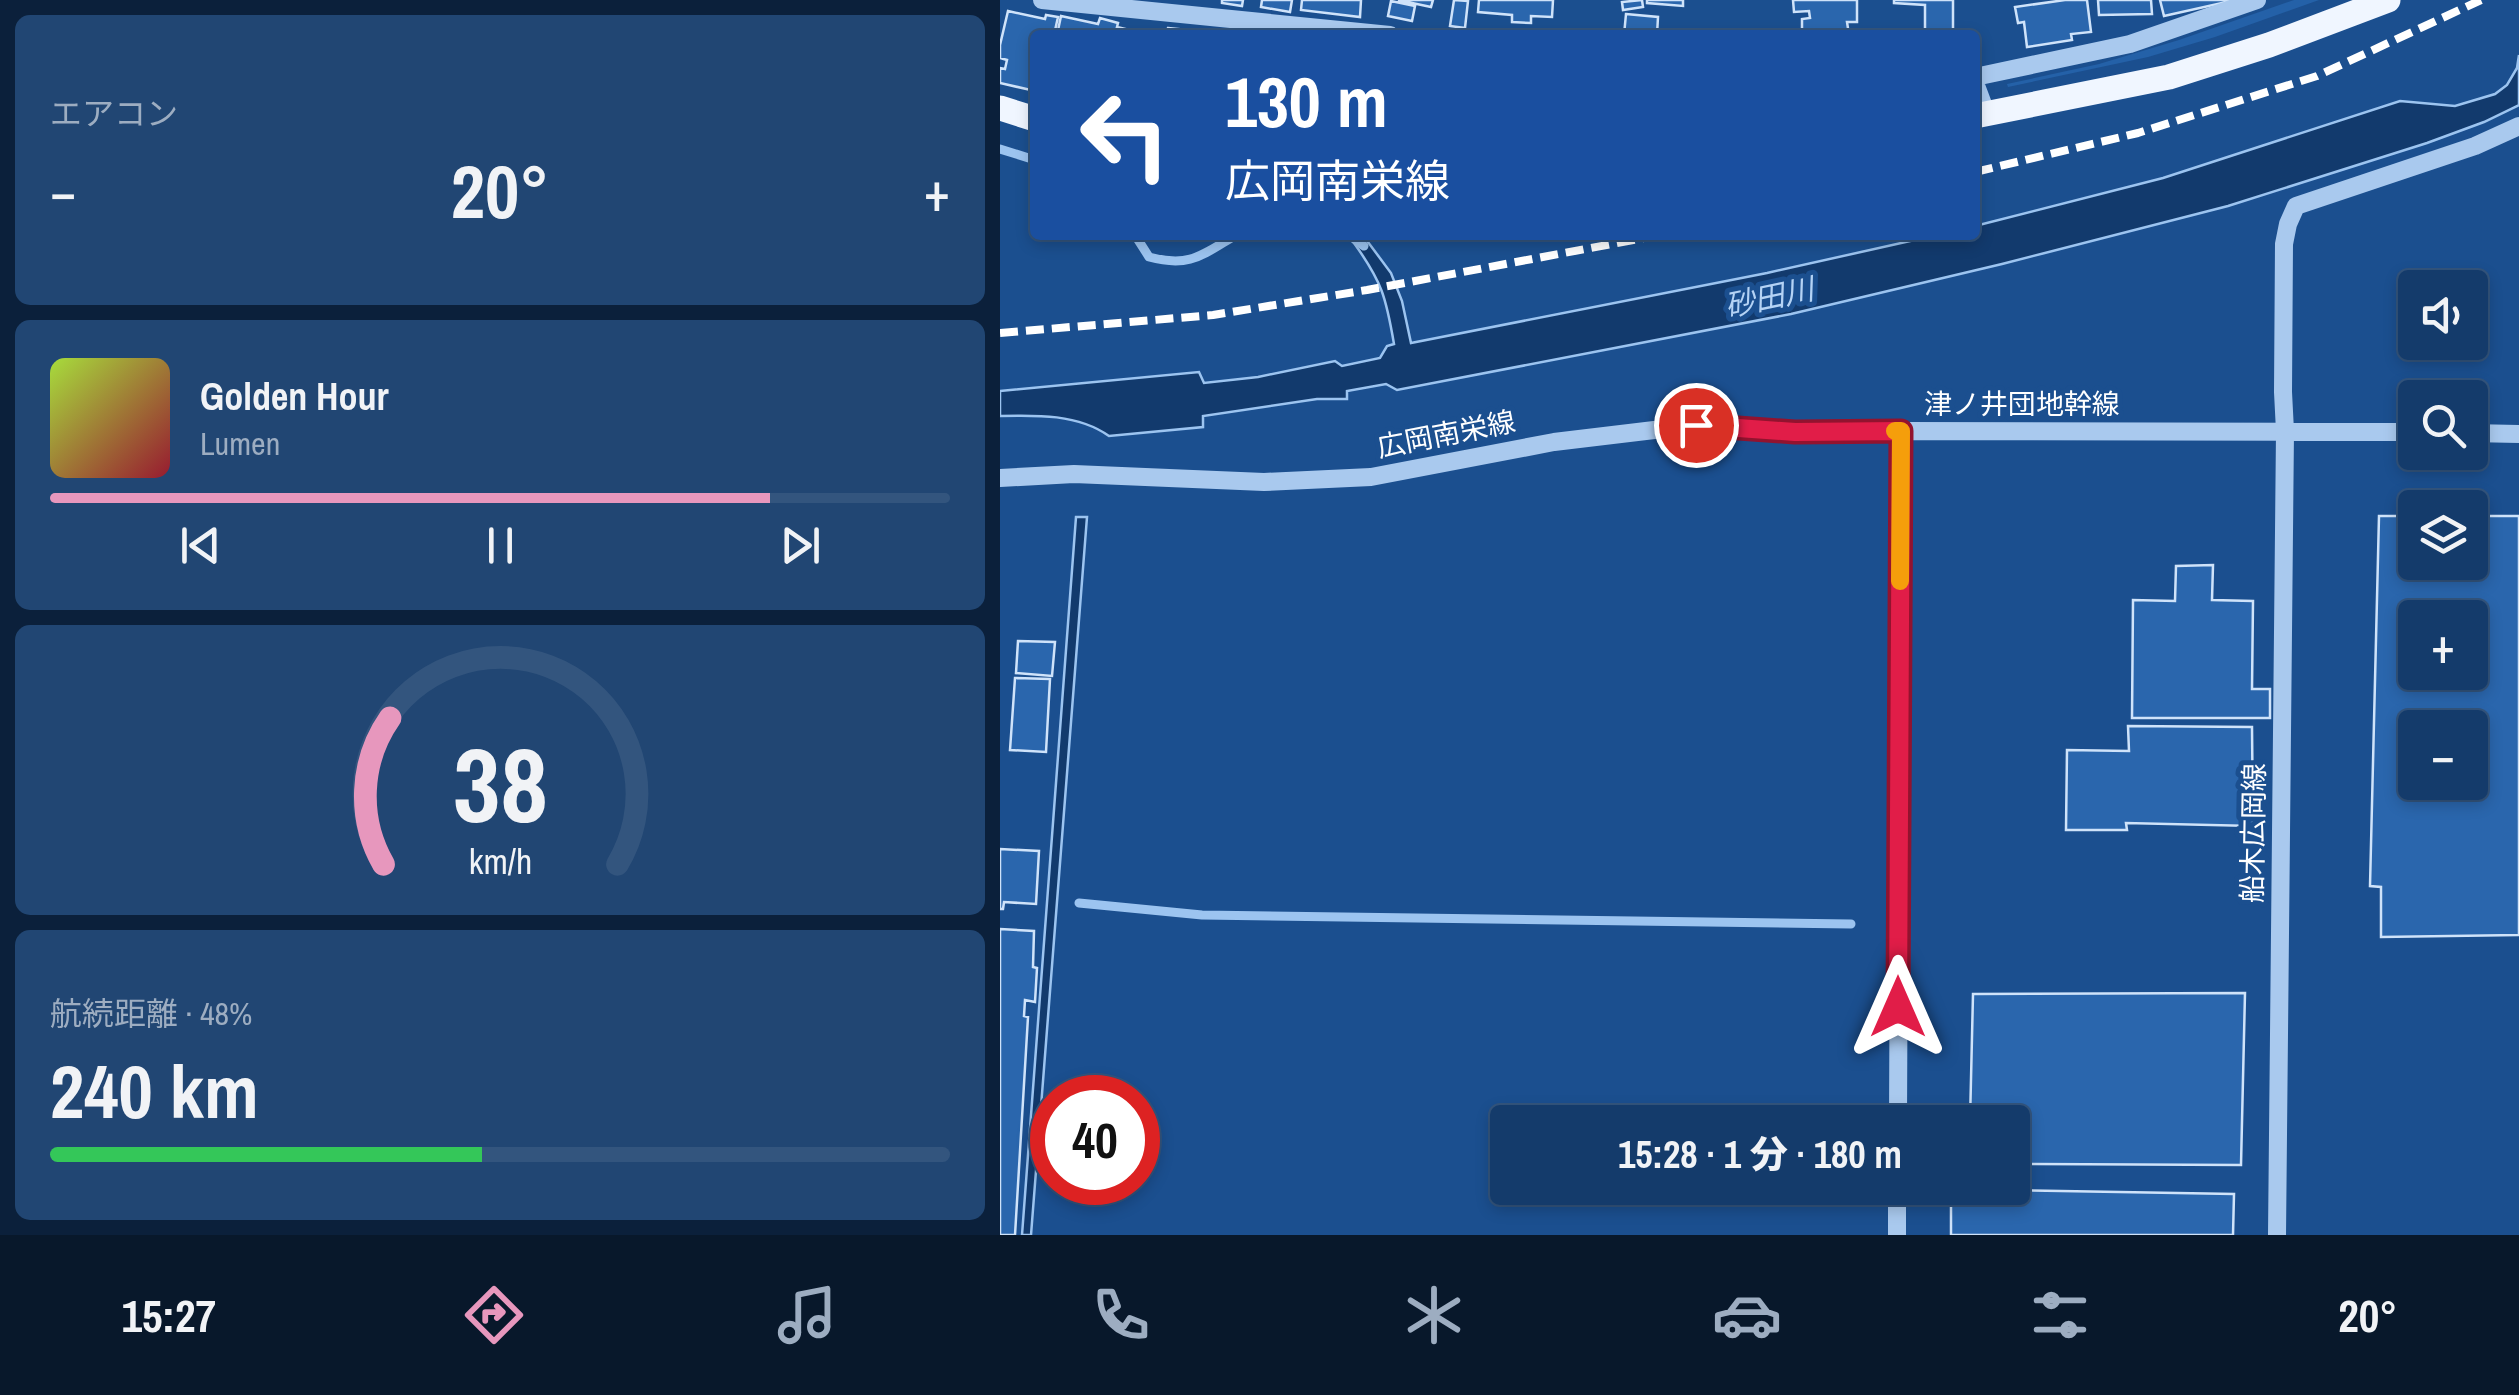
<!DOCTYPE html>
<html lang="ja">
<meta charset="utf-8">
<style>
body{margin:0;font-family:"Archivo Narrow","Noto Sans JP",sans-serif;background:#214673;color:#f1f3f6;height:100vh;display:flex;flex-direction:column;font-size:38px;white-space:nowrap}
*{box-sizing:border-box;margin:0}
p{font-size:32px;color:#9dadc1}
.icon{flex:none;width:55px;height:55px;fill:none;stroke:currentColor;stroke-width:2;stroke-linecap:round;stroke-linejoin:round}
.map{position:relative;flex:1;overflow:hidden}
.side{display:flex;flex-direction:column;gap:15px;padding:15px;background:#0b203b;width:1000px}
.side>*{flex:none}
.top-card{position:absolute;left:30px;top:30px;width:950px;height:210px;border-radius:10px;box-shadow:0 5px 15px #0003,0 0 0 2px #33557e;background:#1a4fa0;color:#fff;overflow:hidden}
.controls{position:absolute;left:1398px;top:270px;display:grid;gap:20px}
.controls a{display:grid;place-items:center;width:90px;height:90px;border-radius:10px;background:#143b6b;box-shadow:0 5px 15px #0003,0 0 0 2px #33557e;font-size:50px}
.speed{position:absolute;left:30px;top:1075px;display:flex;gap:20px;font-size:50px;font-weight:700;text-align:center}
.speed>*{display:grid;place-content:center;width:130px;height:130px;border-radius:50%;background:#143b6b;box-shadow:0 5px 15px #0003,0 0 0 2px #33557e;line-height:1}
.speed .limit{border:15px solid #d22;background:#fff;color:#111}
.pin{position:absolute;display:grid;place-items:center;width:85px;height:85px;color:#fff;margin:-42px;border:5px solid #fff;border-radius:50%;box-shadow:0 2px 10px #0007}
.me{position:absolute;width:110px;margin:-55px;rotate:0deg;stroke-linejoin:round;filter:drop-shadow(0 0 8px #0008)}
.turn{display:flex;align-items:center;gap:35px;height:210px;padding:0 30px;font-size:45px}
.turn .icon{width:130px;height:130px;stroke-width:2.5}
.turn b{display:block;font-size:70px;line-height:85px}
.big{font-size:75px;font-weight:800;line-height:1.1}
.side .tile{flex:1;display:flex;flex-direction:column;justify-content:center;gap:15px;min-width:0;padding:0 35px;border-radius:15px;background:#214673}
.side .dial{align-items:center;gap:0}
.dial svg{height:260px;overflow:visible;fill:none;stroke:#33557e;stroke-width:7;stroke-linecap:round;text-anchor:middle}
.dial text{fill:#f1f3f6;stroke:none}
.song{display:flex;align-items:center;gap:30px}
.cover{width:120px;height:120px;border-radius:15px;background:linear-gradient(135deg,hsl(80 70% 55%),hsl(350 70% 35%))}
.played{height:10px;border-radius:5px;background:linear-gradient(90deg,#e797bd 80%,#33557e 80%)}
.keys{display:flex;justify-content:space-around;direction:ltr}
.heat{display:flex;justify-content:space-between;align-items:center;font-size:55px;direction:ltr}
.charge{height:15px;border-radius:8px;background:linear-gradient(90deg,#34c759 48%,#33557e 0)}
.trip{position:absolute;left:490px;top:1105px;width:540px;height:100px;border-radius:10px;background:#143b6b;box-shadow:0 5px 15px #0003,0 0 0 2px #33557e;font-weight:800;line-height:100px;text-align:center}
.dock{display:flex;height:160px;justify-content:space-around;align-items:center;background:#08182b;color:#9dadc1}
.dock .icon{width:70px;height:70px}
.dock .on{color:#e797bd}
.dock b{font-size:45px;color:#f1f3f6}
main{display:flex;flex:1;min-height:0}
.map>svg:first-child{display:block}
</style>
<main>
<section class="side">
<div class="tile"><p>エアコン</p>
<div class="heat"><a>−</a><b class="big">20°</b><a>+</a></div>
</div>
<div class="tile">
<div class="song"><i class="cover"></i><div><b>Golden Hour</b><p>Lumen</p></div></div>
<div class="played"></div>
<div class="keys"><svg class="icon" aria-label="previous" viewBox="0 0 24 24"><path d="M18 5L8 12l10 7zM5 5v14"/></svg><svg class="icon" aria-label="pause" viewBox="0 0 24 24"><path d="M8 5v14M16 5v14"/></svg><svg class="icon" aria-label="next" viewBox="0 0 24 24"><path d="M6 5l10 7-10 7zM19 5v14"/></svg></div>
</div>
<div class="tile dial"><svg viewBox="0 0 100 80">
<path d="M14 69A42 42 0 1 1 86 69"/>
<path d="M14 69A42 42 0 0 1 16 24" stroke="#e797bd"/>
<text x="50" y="56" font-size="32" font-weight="700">38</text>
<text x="50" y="72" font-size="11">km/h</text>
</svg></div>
<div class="tile"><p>航続距離 · 48%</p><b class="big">240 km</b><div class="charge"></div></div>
</section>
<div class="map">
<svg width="1519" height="1235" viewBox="0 0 1519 1235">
<rect width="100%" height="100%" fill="#1b4f8f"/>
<!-- green -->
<path fill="#2461a8" d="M1294,0H1319L1215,37L1148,57L1008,87L1007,84L1099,64L1179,40Z"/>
<!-- water -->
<path fill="#123a6d" stroke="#9cc4f0" stroke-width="2.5" d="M1519,55V105L1484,122L1427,143L1228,206L1002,264L791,314L397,390L386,384L347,391V399H317L203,416V427L109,436C78,414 37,415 0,416V391L199,372L204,383L258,377L335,361L342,366L380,358L387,346L394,344C386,297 382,282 354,243L365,238L391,273L402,301L411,343L767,273L937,235H975V226L1163,178L1400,101L1455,106L1495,94L1507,85L1517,68Z
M76,517H87L31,1235H22Z"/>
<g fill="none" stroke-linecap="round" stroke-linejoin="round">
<!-- stream -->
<path stroke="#9cc4f0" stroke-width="9" d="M0,149L35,160
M135,235L149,257C190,268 202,255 236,235
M349,235L364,246
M79,903L202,915L851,924"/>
</g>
<!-- building -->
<path fill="#2a66ad" stroke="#cfe3fa" stroke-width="2.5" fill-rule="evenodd" d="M222,0H243L242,6L222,3Z
M262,0H292L290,12L261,7Z
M302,0H361L360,17L301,10Z
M398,0H433L431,7Z
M454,0L468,1L465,28L450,26Z
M479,0H553L552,17L531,16V23L512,22V15L478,12Z
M642,0L643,7L623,10L622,2Z
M647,0H683V6L647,3Z
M793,0H857V22H847L849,35H802V19L810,18L809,11L794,12Z
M894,0H953V35H925V5L894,3Z
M1065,0H1087L1091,32L1071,34L1072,40L1027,47L1024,22L1018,23L1015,7Z
M1098,0H1151L1152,14L1099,15Z
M1160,0H1231V1L1164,16Z
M391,1L415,6L412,21L388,16Z
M8,11L45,19L46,15L58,17L54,35H35V91L0,83V68L5,69L7,60L0,58V45Z
M626,14L658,17L657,35H624Z
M61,16L98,24L100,18L118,23L117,27L125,29L123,35H57Z
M168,28L238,35H167Z
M1379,516H1415V562H1470V516H1519V935L1381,937V887L1370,886ZM1415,618H1470V672H1415ZM1415,728H1470V782H1415Z
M1213,565L1212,600L1253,601L1252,689H1270V718H1132L1133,600L1175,601L1176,566Z
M18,641L55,642L52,676L16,673Z
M15,678L50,679L46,752L10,750Z
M1128,726L1252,727L1253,826L1126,823L1127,830H1066L1067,750L1129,751Z
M0,849L39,851L36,904L4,902L3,909H0Z
M0,929L34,931L33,967L37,968L35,1002L25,1000L24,1016L28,1017L15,1235H0Z
M1245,993L1241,1165L1012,1164V1122H970L973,994Z
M951,1189L1234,1194L1233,1235H951Z"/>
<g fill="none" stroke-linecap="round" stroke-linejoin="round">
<!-- minor -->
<path stroke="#a9c9ee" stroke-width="18" d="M42,0L390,35
M975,77L1130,44L1257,0
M975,83L987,115
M1470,433L1519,434
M0,478L74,474L264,482L371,477L554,442L696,425L795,432L901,431
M898,1122L901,431L1415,432
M897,1235V1188
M1277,1235L1285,431L1283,392L1284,244L1288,224L1296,206L1475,146L1519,126"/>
<!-- major -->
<path stroke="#f0f6ff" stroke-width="25" d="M0,108L35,119
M975,116L1169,77L1269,45L1388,0"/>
<!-- rail -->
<path stroke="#fff" stroke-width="8" stroke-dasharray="18 8" stroke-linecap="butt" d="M975,172L1138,133L1317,76L1481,0
M0,333L213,315L367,290L660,235"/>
</g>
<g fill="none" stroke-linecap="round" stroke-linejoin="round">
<!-- route casing -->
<g stroke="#92132f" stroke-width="25">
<path id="route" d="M696,425L795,432L901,431L898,1007"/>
</g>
<!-- route -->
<use href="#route" stroke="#e11d48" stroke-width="18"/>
<!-- slow -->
<path stroke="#f59e0b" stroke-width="18" d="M895,431H901L900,581"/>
</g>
<g text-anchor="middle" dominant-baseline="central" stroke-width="10" stroke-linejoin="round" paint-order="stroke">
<!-- street labels -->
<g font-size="28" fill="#fff" stroke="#1b4f8f">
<text x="1022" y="404">津ノ井団地幹線</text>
<text transform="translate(446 434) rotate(-11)">広岡南栄線</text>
<text transform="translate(1253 833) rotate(-89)">船木広岡線</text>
</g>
<!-- water labels -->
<g font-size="30" font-style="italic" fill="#b5d3f5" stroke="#1b4f8f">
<text transform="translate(769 297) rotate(-12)">砂田川</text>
</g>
</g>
</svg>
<div class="controls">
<a><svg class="icon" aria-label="sound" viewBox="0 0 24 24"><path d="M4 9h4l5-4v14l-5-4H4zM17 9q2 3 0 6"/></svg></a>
<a><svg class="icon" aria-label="search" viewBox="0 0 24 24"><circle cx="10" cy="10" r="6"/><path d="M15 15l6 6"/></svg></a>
<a><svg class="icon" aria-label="layers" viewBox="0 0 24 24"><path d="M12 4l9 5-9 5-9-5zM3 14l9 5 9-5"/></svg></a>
<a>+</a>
<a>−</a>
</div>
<div class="speed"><div class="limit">40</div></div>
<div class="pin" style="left:696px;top:425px;background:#d93025"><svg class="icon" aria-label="arrive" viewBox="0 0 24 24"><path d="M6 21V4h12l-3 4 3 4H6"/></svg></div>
<svg class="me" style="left:898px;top:1007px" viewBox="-20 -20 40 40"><path d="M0-17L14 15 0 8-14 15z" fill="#e11d48" stroke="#fff" stroke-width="4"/></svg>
<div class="trip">15:28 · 1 分 · 180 m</div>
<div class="top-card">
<div class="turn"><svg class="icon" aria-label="left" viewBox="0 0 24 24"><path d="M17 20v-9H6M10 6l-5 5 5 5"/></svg><div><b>130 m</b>広岡南栄線</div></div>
</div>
</div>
</main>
<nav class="dock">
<b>15:27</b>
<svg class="icon on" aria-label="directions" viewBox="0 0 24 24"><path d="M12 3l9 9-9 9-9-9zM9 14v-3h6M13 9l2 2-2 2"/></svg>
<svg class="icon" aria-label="music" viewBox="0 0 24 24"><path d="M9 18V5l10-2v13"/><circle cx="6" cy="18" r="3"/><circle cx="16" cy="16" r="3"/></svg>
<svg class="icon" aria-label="phone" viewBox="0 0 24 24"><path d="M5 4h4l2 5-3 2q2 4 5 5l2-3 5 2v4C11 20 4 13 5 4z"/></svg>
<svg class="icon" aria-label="climate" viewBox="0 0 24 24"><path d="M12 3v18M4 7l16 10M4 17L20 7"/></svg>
<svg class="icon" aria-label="car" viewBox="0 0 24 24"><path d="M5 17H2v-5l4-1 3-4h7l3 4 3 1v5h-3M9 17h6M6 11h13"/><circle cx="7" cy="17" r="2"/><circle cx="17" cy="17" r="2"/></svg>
<svg class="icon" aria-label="filters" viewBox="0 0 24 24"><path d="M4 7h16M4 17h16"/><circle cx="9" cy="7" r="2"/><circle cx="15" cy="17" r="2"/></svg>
<b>20°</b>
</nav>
